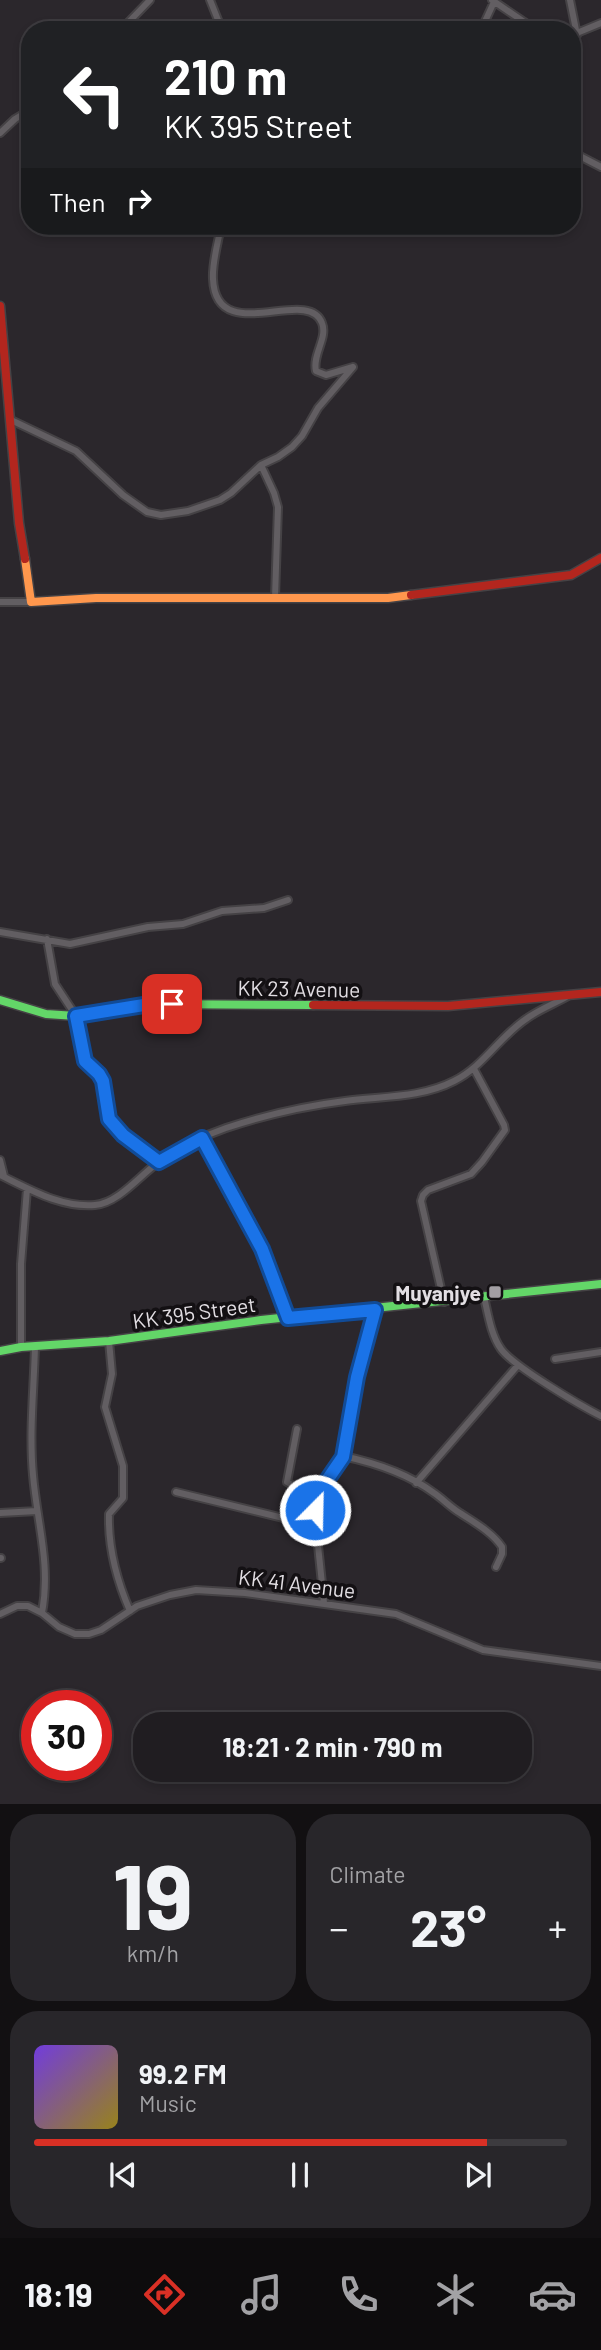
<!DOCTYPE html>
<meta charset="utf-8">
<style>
body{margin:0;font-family:Barlow,sans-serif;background:#28262a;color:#f1f3f6;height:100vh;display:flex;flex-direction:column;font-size:26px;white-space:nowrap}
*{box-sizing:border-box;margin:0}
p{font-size:23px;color:#a2a2a5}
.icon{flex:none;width:38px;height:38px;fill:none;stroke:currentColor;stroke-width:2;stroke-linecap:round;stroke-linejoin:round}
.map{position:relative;height:1804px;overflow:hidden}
.sheet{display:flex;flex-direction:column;gap:10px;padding:10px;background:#121012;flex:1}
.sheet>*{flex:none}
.guide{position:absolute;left:21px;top:21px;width:560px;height:214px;border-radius:28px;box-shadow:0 4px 10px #0003,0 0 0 2px #3d3b3f;background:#202124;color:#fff;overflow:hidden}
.speed{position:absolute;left:21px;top:1690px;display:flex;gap:14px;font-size:35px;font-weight:700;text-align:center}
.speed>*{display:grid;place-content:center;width:91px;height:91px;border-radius:50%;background:#201d21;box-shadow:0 4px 10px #0003,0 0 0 2px #3d3b3f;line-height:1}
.speed .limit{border:10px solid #d22;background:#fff;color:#111}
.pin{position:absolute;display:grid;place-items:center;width:60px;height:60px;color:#fff;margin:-30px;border-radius:14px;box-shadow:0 4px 10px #0006}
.me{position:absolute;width:77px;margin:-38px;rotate:23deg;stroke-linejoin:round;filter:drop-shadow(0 0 5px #0008)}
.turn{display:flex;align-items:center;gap:24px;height:147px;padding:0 28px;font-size:32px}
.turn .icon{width:91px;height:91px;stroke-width:2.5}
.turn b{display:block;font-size:49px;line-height:60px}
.then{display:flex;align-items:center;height:66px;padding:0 28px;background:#0003;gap:14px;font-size:26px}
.big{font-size:52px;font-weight:700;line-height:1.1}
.sheet .card{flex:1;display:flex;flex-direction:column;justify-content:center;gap:10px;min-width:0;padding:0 24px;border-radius:28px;background:#28262a}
.sheet .dial{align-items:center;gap:0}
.dial b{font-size:91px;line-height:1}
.song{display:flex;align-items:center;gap:21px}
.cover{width:84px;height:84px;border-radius:10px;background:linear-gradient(135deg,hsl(260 70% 55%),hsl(50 70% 35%))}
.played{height:7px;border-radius:4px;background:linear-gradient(90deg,#d93025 85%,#3d3b3f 85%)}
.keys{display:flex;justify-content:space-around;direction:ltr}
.heat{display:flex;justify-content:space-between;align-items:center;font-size:38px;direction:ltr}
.sheet .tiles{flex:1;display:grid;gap:10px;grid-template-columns:1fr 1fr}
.card:last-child{grid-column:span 2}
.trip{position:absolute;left:133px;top:1712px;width:399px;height:70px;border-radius:28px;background:#201d21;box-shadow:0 4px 10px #0003,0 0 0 2px #3d3b3f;font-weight:700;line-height:70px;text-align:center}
.menu{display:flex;height:112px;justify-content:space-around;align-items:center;background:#0d0c0d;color:#a2a2a5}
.menu .icon{width:49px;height:49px}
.menu .current{color:#d93025}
.menu b{font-size:32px;color:#f1f3f6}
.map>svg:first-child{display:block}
</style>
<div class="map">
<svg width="601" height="1804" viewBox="0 0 601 1804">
<rect width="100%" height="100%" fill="#2b272c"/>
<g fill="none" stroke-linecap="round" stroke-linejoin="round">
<!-- street casing -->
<g stroke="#454245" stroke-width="10">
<path id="street" d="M210,0L222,30
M492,0L530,26L541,30
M570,0L577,35
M121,30L150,0
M481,30L494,2
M572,35L601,23
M0,133L15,119L30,110
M572,152L601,167
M221,226C218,243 212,262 213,279C216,348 308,285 322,323C328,338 312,355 316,371L326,375L353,367
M11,420L76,451L123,495L147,512L161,515L188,511L220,500L231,493L261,465L278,457L292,447L302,436L318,408L353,367
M261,465L274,493L278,507L275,598
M0,602H31
M0,932L70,944L148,927L183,924L222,911L264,908L288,900
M47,939L55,984L76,1016L85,1061L99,1074L103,1081L109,1119L123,1135L159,1162
M202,1137L262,1249L288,1318
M0,1160L4,1176
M0,1175C29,1189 61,1208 95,1205C119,1203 141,1174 160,1161C180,1147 203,1136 226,1128C265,1115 305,1106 345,1101C382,1096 421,1098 454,1081C484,1066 499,1037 526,1019C538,1010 554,1004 568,996
M484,1297C488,1314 491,1335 501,1349C513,1366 581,1406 601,1416
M444,1302L421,1201L423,1195L428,1190L471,1174L482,1162L505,1130L504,1125L474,1069
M109,1341L112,1374L105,1407L123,1466V1498L109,1514C108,1548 117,1581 130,1611
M35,1346C34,1389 29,1432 33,1475C37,1523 51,1564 42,1613
M21,1347V1264L27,1189
M555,1359L601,1352
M297,1429L287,1482L292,1485L321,1489
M343,1456C376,1463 407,1473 434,1493C443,1499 450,1507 460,1513C475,1523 492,1532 502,1547V1554L496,1567
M416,1483L518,1365
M176,1492L316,1526
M0,1513L37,1511
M0,1558H1
M324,1603L316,1526V1497L343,1456L357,1377L375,1309
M0,1614L17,1606H28L42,1613L59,1627L75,1634H89L101,1630L137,1606L170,1595L196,1590L245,1593L396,1614L483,1650L601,1666"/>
</g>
<!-- fast casing -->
<g stroke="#454245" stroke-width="11">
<path id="fast" d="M0,1000L46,1014L76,1016L150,1004L313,1005
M0,1351L21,1347L109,1341L261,1320L601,1284"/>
</g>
<!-- slow casing -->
<g stroke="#454245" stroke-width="11">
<path id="slow" d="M25,559L31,602L96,598H388L411,595"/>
</g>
<!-- jam casing -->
<g stroke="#454245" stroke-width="11">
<path id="jam" d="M0,306L19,523L25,559
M411,595L571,575L601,558
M313,1005L448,1006L601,992"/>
</g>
<!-- street -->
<use href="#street" stroke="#625e62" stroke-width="6"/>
<!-- fast -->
<use href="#fast" stroke="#63d668" stroke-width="8"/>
<!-- slow -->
<use href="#slow" stroke="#ff974d" stroke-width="8"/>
<!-- jam -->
<use href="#jam" stroke="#b3261e" stroke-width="8"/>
</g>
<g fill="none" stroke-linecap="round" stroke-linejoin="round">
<!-- route casing -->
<g stroke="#114b97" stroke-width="18">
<path id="route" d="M172,1004H150L76,1016L85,1061L99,1074L103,1081L109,1119L123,1135L159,1162L202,1138L262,1249L288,1318L375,1310L357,1377L343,1457L321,1489L316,1497L315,1510"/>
</g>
<!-- route -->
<use href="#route" stroke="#1a73e8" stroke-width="12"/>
</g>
<!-- markers -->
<rect fill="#a29ea3" stroke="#131013" stroke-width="2.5" x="488" y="1285" width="14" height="14" rx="3.5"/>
<g text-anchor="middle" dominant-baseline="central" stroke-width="7" stroke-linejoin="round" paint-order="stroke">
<!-- street labels -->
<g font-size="21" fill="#e2dee3" stroke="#131013">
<text transform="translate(299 988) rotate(1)">KK 23 Avenue</text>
<text transform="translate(194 1312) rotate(-8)">KK 395 Street</text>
<text transform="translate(297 1583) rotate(7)">KK 41 Avenue</text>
</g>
<!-- poi labels -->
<g font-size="21" font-weight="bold" fill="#e2dee3" stroke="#131013" text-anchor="end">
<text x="481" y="1292">Muyanjye</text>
</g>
</g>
</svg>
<div class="speed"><div class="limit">30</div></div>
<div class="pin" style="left:172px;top:1004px;background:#d93025"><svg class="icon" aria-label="arrive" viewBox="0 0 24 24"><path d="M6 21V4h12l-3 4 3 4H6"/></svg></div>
<svg class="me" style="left:315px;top:1510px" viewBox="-20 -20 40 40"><circle r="17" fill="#1a73e8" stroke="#fff" stroke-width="3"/><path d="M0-11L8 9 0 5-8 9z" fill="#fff"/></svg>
<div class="trip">18:21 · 2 min · 790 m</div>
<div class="guide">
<div class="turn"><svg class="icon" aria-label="left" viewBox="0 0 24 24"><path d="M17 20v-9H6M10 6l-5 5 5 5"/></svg><div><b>210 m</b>KK 395 Street</div></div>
<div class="then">Then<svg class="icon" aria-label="right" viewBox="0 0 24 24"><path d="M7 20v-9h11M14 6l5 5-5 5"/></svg></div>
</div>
</div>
<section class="sheet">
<div class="tiles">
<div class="card dial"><b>19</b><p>km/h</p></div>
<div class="card"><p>Climate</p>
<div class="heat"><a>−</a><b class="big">23°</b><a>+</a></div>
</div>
<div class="card">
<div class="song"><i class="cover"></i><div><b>99.2 FM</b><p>Music</p></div></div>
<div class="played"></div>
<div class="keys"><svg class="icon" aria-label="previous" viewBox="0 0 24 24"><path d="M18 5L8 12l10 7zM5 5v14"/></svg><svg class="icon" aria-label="pause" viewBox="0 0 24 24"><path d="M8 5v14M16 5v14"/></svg><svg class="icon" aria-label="next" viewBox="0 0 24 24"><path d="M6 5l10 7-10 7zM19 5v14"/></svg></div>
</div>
</div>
</section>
<nav class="menu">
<b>18:19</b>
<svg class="icon current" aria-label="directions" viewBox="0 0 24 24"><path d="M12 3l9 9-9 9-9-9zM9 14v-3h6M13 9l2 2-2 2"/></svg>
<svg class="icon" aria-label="music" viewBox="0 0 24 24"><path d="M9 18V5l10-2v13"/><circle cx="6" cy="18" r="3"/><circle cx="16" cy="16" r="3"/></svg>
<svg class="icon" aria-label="phone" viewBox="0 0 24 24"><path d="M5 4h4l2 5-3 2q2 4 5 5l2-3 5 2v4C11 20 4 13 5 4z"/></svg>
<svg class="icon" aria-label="climate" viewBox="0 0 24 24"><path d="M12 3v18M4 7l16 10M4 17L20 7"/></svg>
<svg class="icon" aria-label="car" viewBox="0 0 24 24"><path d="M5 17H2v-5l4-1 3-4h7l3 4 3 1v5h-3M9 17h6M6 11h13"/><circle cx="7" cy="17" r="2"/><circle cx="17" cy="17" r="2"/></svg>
</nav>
